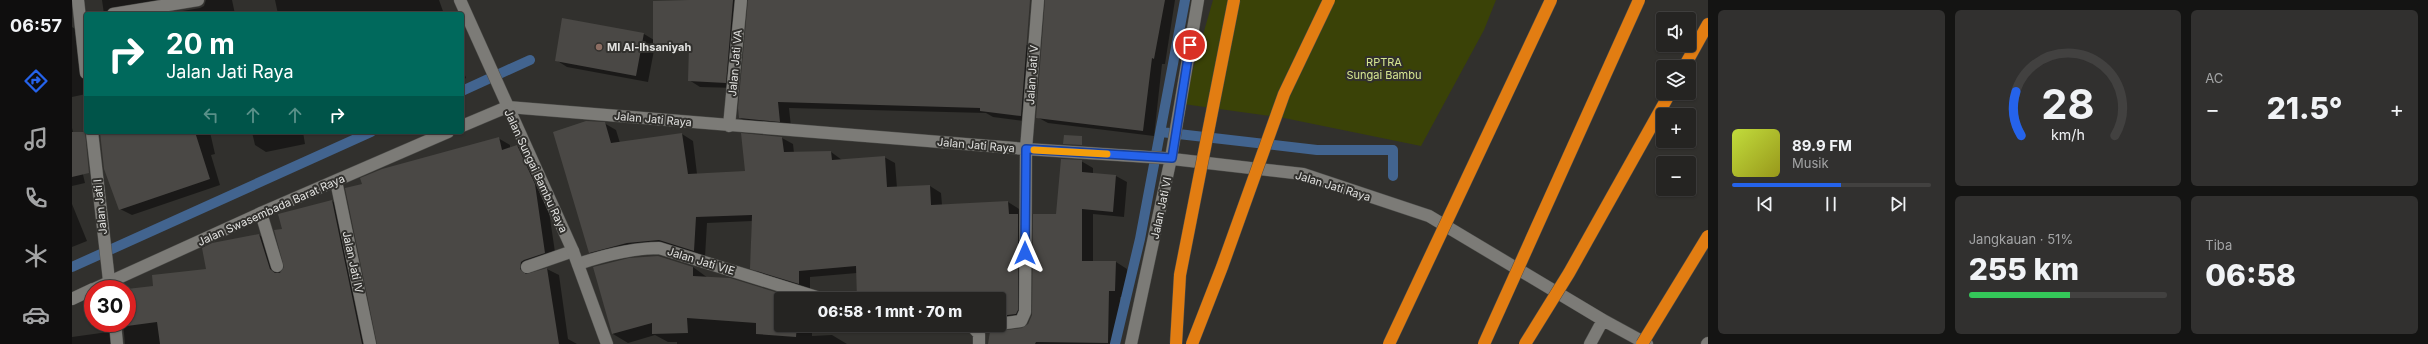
<!DOCTYPE html>
<html lang="id">
<meta charset="utf-8">
<style>
body{margin:0;font-family:Inter,sans-serif;background:#31302f;color:#f1f3f6;height:100vh;display:flex;flex-direction:column;font-size:15px;white-space:nowrap}
*{box-sizing:border-box;margin:0}
p{font-size:13px;color:#a3a4a5}
.icon{flex:none;width:22px;height:22px;fill:none;stroke:currentColor;stroke-width:2;stroke-linecap:round;stroke-linejoin:round}
.map{position:relative;flex:1;overflow:hidden}
.drawer{display:flex;flex-direction:column;gap:10px;padding:10px;background:#141413;width:720px}
.drawer>*{flex:none}
.banner{position:absolute;left:12px;top:12px;width:380px;height:122px;border-radius:4px;box-shadow:0 1px 3px #0004,0 0 0 1px #424140;background:#00695c;color:#fff;overflow:hidden}
.controls{position:absolute;left:1584px;top:12px;display:grid;gap:8px}
.controls a{display:grid;place-items:center;width:40px;height:40px;border-radius:4px;background:#252422;box-shadow:0 1px 3px #0004,0 0 0 1px #424140;font-size:20px}
.speed{position:absolute;left:12px;top:280px;display:flex;gap:8px;font-size:20px;font-weight:700;text-align:center}
.speed>*{display:grid;place-content:center;width:52px;height:52px;border-radius:50%;background:#252422;box-shadow:0 1px 3px #0004,0 0 0 1px #424140;line-height:1}
.speed .limit{border:6px solid #d22;background:#fff;color:#111}
.pin{position:absolute;display:grid;place-items:center;width:34px;height:34px;color:#fff;margin:-17px;border:2px solid #fff;border-radius:50%;box-shadow:0 1px 4px #0007}
.me{position:absolute;width:44px;margin:-22px;rotate:0deg;stroke-linejoin:round;filter:drop-shadow(0 0 3px #0008)}
.turn{display:flex;align-items:center;gap:14px;height:84px;padding:0 16px;font-size:18px}
.turn .icon{width:52px;height:52px;stroke-width:2.5}
.turn b{display:block;font-size:28px;line-height:34px}
.lanes{display:flex;align-items:center;height:38px;padding:0 16px;background:#0003;justify-content:center;gap:20px;direction:ltr}
.lanes .off{opacity:.35}
.big{font-size:30px;font-weight:800;line-height:1.1}
.drawer .tile{flex:1;display:flex;flex-direction:column;justify-content:center;gap:6px;min-width:0;padding:0 14px;border-radius:6px;background:#31302f}
.drawer .dial{align-items:center;gap:0}
.dial svg{height:104px;overflow:visible;fill:none;stroke:#424140;stroke-width:7;stroke-linecap:round;text-anchor:middle}
.dial text{fill:#f1f3f6;stroke:none}
.song{display:flex;align-items:center;gap:12px}
.cover{width:48px;height:48px;border-radius:6px;background:linear-gradient(135deg,hsl(70 70% 55%),hsl(60 70% 35%))}
.played{height:4px;border-radius:2px;background:linear-gradient(90deg,#2563eb 55%,#424140 55%)}
.keys{display:flex;justify-content:space-around;direction:ltr}
.heat{display:flex;justify-content:space-between;align-items:center;font-size:22px;direction:ltr}
.charge{height:6px;border-radius:3px;background:linear-gradient(90deg,#34c759 51%,#424140 0)}
.drawer .tiles{flex:1;display:grid;gap:10px;grid-template-columns:repeat(3,1fr)}
.tile:first-child{grid-row:span 2}
.trip{position:absolute;left:702px;top:292px;width:232px;height:40px;border-radius:4px;background:#252422;box-shadow:0 1px 3px #0004,0 0 0 1px #424140;font-weight:800;line-height:40px;text-align:center}
main{display:flex;flex:1;min-height:0}
.dock{display:flex;flex-direction:column;width:72px;justify-content:space-around;align-items:center;background:#0f0e0e;color:#a3a4a5}
.dock .icon{width:28px;height:28px}
.dock .selected{color:#2563eb}
.dock b{font-size:18px;color:#f1f3f6}
.map>svg:first-child{display:block}
</style>
<main>
<nav class="dock">
<b>06:57</b>
<svg class="icon selected" aria-label="directions" viewBox="0 0 24 24"><path d="M12 3l9 9-9 9-9-9zM9 14v-3h6M13 9l2 2-2 2"/></svg>
<svg class="icon" aria-label="music" viewBox="0 0 24 24"><path d="M9 18V5l10-2v13"/><circle cx="6" cy="18" r="3"/><circle cx="16" cy="16" r="3"/></svg>
<svg class="icon" aria-label="phone" viewBox="0 0 24 24"><path d="M5 4h4l2 5-3 2q2 4 5 5l2-3 5 2v4C11 20 4 13 5 4z"/></svg>
<svg class="icon" aria-label="climate" viewBox="0 0 24 24"><path d="M12 3v18M4 7l16 10M4 17L20 7"/></svg>
<svg class="icon" aria-label="car" viewBox="0 0 24 24"><path d="M5 17H2v-5l4-1 3-4h7l3 4 3 1v5h-3M9 17h6M6 11h13"/><circle cx="7" cy="17" r="2"/><circle cx="17" cy="17" r="2"/></svg>
</nav>
<div class="map">
<svg width="1636" height="344" viewBox="0 0 1636 344">
<rect width="100%" height="100%" fill="#31302d"/>
<!-- green -->
<path fill="#3a4207" d="M1141,0H1424L1412,30L1349,146L1212,118L1111,104Z"/>
<!-- shadow -->
<path fill="#0007" d="M30,0H128L50,14H32Z
M134,0H160L163,14H93L128,8L132,6Z
M203,0H367L372,14H206Z
M618,0H676L672,6L665,88L628,87L617,80L618,52L593,51L583,45L576,82L495,67L484,60L491,19L572,34L582,40Z
M678,0H935L933,44L955,45L966,52L960,122L921,117L914,113L717,108L719,127L679,124L668,118Z
M977,0H1103L1093,64H1090L1082,136L976,123L965,117Z
M0,27L12,34L14,48V94L0,97Z
M390,67L394,78L390,80Z
M532,123L544,130L548,143L610,134L621,141L625,174L674,172L710,138L721,144L722,153L759,152L770,160L812,157L823,163L825,188L858,186L869,193L870,205L936,202L947,209V216L957,221L956,317L931,328V332L954,328L961,315L985,215L1009,161L1021,168V174L1044,176L1055,182L1052,217L1021,214V262H1044L1055,269L1054,297H1048L1047,344H917L920,325H927V299H786L785,273L738,277V289L690,274L679,268L680,221L635,223L633,257L599,246L528,259L517,252Z
M0,128L13,183L0,186Z
M46,132H138L143,154L139,155L148,185L60,215L48,209Z
M180,132H231L233,144L194,152L183,145Z
M426,138L438,145V148L445,146L456,152L474,191L484,259L460,269L459,274L475,269L487,275L496,339L505,344H306L291,185Z
M260,201L271,208L300,344H53L51,323H55V290L82,287L136,270L141,244L187,235L198,241L208,274L213,268L211,230Z
M0,204L15,241L0,247Z
M621,267L636,278L722,299H709V325H740V336L760,335L775,344H605V342H596L583,335L556,343L541,334L522,268Z
M36,332L47,339L48,344H0V337Z"/>
<g fill="none" stroke-linecap="round" stroke-linejoin="round">
<!-- stream -->
<path stroke="#42648f" stroke-width="10" d="M390,91L458,60
M1089,132L1245,150H1321V176
M0,267L299,132
M1043,344L1068,239L1113,0"/>
</g>
<!-- building -->
<path fill="#4a4845" d="M617,0H661L654,83L616,81L617,46L581,45V1Z
M676,0H958L949,116L908,111V108L706,102L708,122L667,118L666,108Z
M973,0H1093L1082,59L1080,58L1071,131L964,118Z
M490,18L572,33L564,76L483,61Z
M514,121L533,122L539,143L610,133L616,174L673,171L669,133L710,137L712,152L759,151L760,160L813,156L815,187L858,185L859,205L936,201L937,214H946V310L944,314L927,316V299H785L784,266L727,271V284L678,269L680,215L624,217L622,251L587,240L555,243L517,253L481,132Z
M0,132H13L17,173L0,177Z
M28,132H123L138,179L47,210L32,169Z
M992,135L1010,136V145L991,144Z
M427,137L430,150L445,145L463,184L473,253L452,260L449,262L448,269L454,274L475,268L487,344H305L273,188L290,184L288,178L310,169Z
M989,159L1010,160V172L1044,175L1041,212L1010,209V261H1044L1043,291H1037L1036,343L964,342L963,344H916L919,325L924,331H928L950,328L956,324L960,315L961,214H984Z
M260,200L290,344H88L85,322L55,326V289L81,286L80,275L134,269L130,248L140,243L187,234L198,269L203,273H208L212,267L202,230L210,229L206,214Z
M586,256L621,267V276L658,278L726,299H709V325H725L724,337L684,334V323L615,318L616,333L580,334V323L540,334L521,267L557,258Z"/>
<g fill="none" stroke-linecap="round" stroke-linejoin="round">
<!-- lane casing -->
<g stroke="#4d4d4a" stroke-width="13">
<path id="lane" d="M189,213L205,266
M455,267L501,251"/>
</g>
<!-- street casing -->
<g stroke="#4d4d4a" stroke-width="13">
<path id="street" d="M6,0L14,73
M41,14L126,0
M435,107L954,149L1092,158L1231,174L1357,216L1531,320L1518,344
M657,126L669,0
M20,132L38,289
M264,181L298,344
M506,264C533,255 559,248 587,248L751,299
M1531,320L1575,344
M43,323L45,344
M927,324L949,321L953,312L954,149L966,0
M899,325L907,334V344
M1059,344L1099,158L1126,0
M1635,344L1636,343"/>
</g>
<!-- secondary casing -->
<g stroke="#4d4d4a" stroke-width="13">
<path id="secondary" d="M388,0L501,251L535,344
M390,126L435,107
M22,289L189,213L376,132
M0,299L21,289"/>
</g>
<!-- highway casing -->
<g stroke="#4d4d4a" stroke-width="13">
<path id="highway" d="M1612,67L1636,24"/>
</g>
<!-- lane -->
<use href="#lane" stroke="#7c7b77" stroke-width="12"/>
<!-- street -->
<use href="#street" stroke="#7c7b77" stroke-width="12"/>
<!-- secondary -->
<use href="#secondary" stroke="#7c7b77" stroke-width="12"/>
<!-- highway -->
<use href="#highway" stroke="#e27d12" stroke-width="12"/>
<!-- highway-bridge casing -->
<g stroke="#4d4d4a" stroke-width="13" stroke-linecap="butt">
<path id="highway-bridge" d="M1104,344L1108,275L1162,0
M1120,344L1150,267L1212,94L1257,0
M1317,344L1479,0
M1412,344L1567,0
M1453,344L1497,273L1598,93
M1570,344L1636,236"/>
</g>
<!-- highway-bridge -->
<use href="#highway-bridge" stroke="#e27d12" stroke-width="12"/>
</g>
<g fill="none" stroke-linecap="round" stroke-linejoin="round">
<!-- route casing -->
<g stroke="#184099" stroke-width="10">
<path id="route" d="M953,253L954,149L1100,158L1118,45"/>
</g>
<!-- route -->
<use href="#route" stroke="#2563eb" stroke-width="7"/>
<!-- slow -->
<path stroke="#f59e0b" stroke-width="7" d="M962,150L1035,154"/>
</g>
<!-- markers -->
<circle fill="#8d6e63" stroke="#31302d" stroke-width="1.5" cx="527" cy="47" r="4"/>
<g text-anchor="middle" dominant-baseline="central" stroke-width="4" stroke-linejoin="round" paint-order="stroke">
<!-- poi labels -->
<g font-size="11" font-weight="bold" fill="#e2e2e0" stroke="#31302d" text-anchor="start">
<text x="535" y="47">MI Al-Ihsaniyah</text>
</g>
<!-- park labels -->
<g font-size="11" fill="#d6e691" stroke="#31302d">
<text x="1312" y="62">RPTRA<tspan x="1312" dy="13">Sungai Bambu</tspan></text>
</g>
<!-- street labels -->
<g font-size="11" fill="#e2e2e0" stroke="#31302d">
<text transform="translate(663 63) rotate(-85)">Jalan Jati VA</text>
<text transform="translate(960 75) rotate(-86)">Jalan Jati V</text>
<text transform="translate(581 119) rotate(5)">Jalan Jati Raya</text>
<text transform="translate(904 145) rotate(5)">Jalan Jati Raya</text>
<text transform="translate(464 171) rotate(65)">Jalan Sungai Bambu Raya</text>
<text transform="translate(1261 186) rotate(17)">Jalan Jati Raya</text>
<text transform="translate(28 207) rotate(-96)">Jalan Jati I</text>
<text transform="translate(1089 208) rotate(-78)">Jalan Jati VI</text>
<text transform="translate(199 210) rotate(-24)">Jalan Swasembada Barat Raya</text>
<text transform="translate(629 261) rotate(17)">Jalan Jati VIE</text>
<text transform="translate(281 262) rotate(78)">Jalan Jati IV</text>
</g>
</g>
</svg>
<div class="controls">
<a><svg class="icon" aria-label="sound" viewBox="0 0 24 24"><path d="M4 9h4l5-4v14l-5-4H4zM17 9q2 3 0 6"/></svg></a>
<a><svg class="icon" aria-label="layers" viewBox="0 0 24 24"><path d="M12 4l9 5-9 5-9-5zM3 14l9 5 9-5"/></svg></a>
<a>+</a>
<a>−</a>
</div>
<div class="speed"><div class="limit">30</div></div>
<div class="pin" style="left:1118px;top:45px;background:#d93025"><svg class="icon" aria-label="arrive" viewBox="0 0 24 24"><path d="M6 21V4h12l-3 4 3 4H6"/></svg></div>
<svg class="me" style="left:953px;top:253px" viewBox="-20 -20 40 40"><path d="M0-17L14 15 0 8-14 15z" fill="#2563eb" stroke="#fff" stroke-width="4"/></svg>
<div class="trip">06:58 · 1 mnt · 70 m</div>
<div class="banner">
<div class="turn"><svg class="icon" aria-label="right" viewBox="0 0 24 24"><path d="M7 20v-9h11M14 6l5 5-5 5"/></svg><div><b>20 m</b>Jalan Jati Raya</div></div>
<div class="lanes"><svg class="icon off" aria-label="left" viewBox="0 0 24 24"><path d="M17 20v-9H6M10 6l-5 5 5 5"/></svg><svg class="icon off" aria-label="ahead" viewBox="0 0 24 24"><path d="M12 20V5M6 11l6-6 6 6"/></svg><svg class="icon off" aria-label="ahead" viewBox="0 0 24 24"><path d="M12 20V5M6 11l6-6 6 6"/></svg><svg class="icon" aria-label="right" viewBox="0 0 24 24"><path d="M7 20v-9h11M14 6l5 5-5 5"/></svg></div>
</div>
</div>
<section class="drawer">
<div class="tiles">
<div class="tile">
<div class="song"><i class="cover"></i><div><b>89.9 FM</b><p>Musik</p></div></div>
<div class="played"></div>
<div class="keys"><svg class="icon" aria-label="previous" viewBox="0 0 24 24"><path d="M18 5L8 12l10 7zM5 5v14"/></svg><svg class="icon" aria-label="pause" viewBox="0 0 24 24"><path d="M8 5v14M16 5v14"/></svg><svg class="icon" aria-label="next" viewBox="0 0 24 24"><path d="M6 5l10 7-10 7zM19 5v14"/></svg></div>
</div>
<div class="tile dial"><svg viewBox="0 0 100 80">
<path d="M14 69A42 42 0 1 1 86 69"/>
<path d="M14 69A42 42 0 0 1 10 35" stroke="#2563eb"/>
<text x="50" y="56" font-size="32" font-weight="700">28</text>
<text x="50" y="72" font-size="11">km/h</text>
</svg></div>
<div class="tile"><p>AC</p>
<div class="heat"><a>−</a><b class="big">21.5°</b><a>+</a></div>
</div>
<div class="tile"><p>Jangkauan · 51%</p><b class="big">255 km</b><div class="charge"></div></div>
<div class="tile"><p>Tiba</p><b class="big">06:58</b></div>
</div>
</section>
</main>
